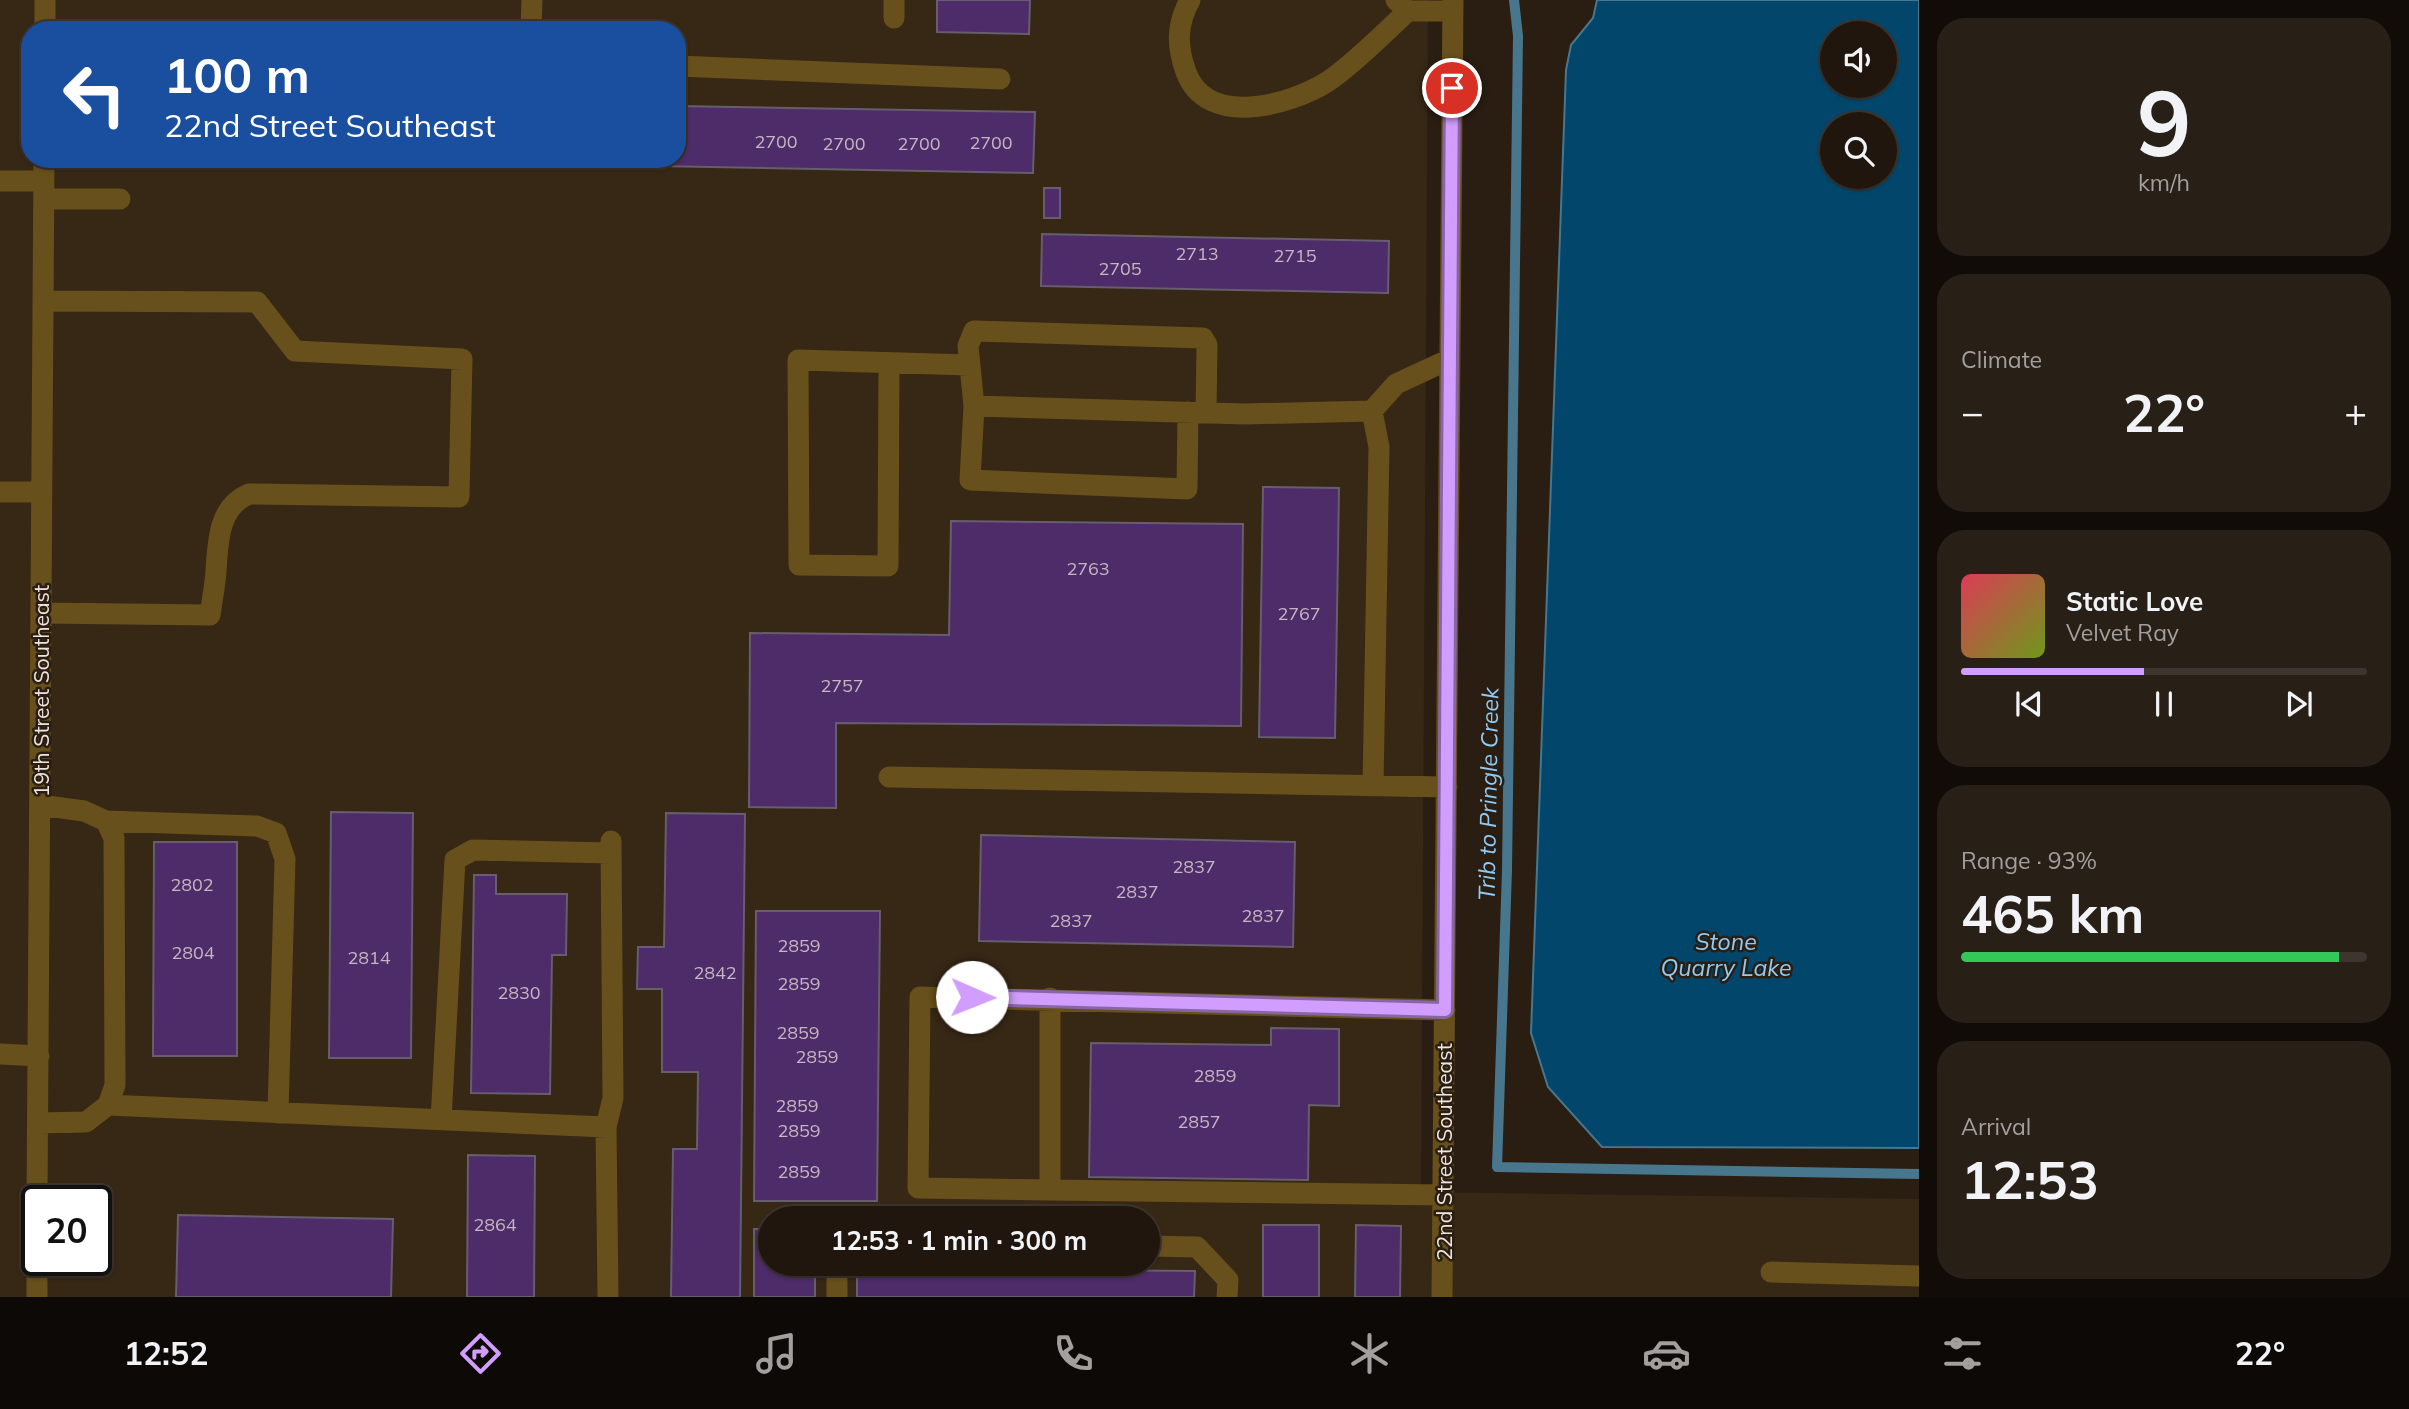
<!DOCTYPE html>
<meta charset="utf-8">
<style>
body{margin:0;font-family:Mulish,sans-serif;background:#281f17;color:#f1f3f6;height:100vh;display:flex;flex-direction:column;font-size:26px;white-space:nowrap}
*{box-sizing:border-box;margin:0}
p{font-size:23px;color:#a29f9e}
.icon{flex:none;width:38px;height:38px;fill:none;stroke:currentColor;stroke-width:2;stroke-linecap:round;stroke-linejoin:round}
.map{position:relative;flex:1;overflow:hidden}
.side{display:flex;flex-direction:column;gap:18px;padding:18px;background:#120c08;width:490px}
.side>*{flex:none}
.hud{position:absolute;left:21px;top:21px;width:665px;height:147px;border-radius:28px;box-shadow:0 2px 5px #0004,0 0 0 2px #3d352e;background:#1a4fa0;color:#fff;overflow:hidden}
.fabs{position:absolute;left:1820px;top:21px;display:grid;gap:14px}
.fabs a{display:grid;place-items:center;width:77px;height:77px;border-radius:50%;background:#20160e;box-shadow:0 2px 5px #0004,0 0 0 2px #3d352e;font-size:35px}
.speed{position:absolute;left:21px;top:1185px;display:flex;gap:14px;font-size:35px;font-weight:700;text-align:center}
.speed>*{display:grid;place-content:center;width:91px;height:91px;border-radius:50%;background:#20160e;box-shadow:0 2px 5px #0004,0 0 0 2px #3d352e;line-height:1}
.speed .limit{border:4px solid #111;border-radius:10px;background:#fff;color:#111}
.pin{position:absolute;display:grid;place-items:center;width:60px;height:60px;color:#fff;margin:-30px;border:4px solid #fff;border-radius:50%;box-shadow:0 2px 7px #0007}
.me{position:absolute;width:77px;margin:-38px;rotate:91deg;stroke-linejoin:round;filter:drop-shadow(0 0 5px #0008)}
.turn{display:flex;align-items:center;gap:24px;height:147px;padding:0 28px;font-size:32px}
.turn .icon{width:91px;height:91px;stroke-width:2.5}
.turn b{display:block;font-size:49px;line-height:60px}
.big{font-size:52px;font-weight:700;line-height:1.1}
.side .card{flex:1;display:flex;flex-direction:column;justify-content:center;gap:10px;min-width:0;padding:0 24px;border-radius:28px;background:#281f17}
.side .dial{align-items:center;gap:0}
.dial b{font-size:91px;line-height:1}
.song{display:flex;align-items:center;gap:21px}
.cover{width:84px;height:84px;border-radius:10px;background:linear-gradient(135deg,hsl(350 70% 55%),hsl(80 70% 35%))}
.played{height:7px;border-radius:4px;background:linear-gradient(90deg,#d19dfe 45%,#3d352e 45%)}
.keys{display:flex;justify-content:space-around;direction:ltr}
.heat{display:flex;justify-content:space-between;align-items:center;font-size:38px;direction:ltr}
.charge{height:10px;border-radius:5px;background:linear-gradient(90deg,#34c759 93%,#3d352e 0)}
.trip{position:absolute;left:758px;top:1206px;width:402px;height:70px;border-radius:35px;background:#20160e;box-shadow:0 2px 5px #0004,0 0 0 2px #3d352e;font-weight:700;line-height:70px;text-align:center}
.tabs{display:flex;height:112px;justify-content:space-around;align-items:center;background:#0d0906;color:#a29f9e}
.tabs .icon{width:49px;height:49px}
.tabs .current{color:#d19dfe}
.tabs b{font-size:32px;color:#f1f3f6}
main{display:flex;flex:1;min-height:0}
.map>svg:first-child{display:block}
</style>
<main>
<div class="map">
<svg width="1919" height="1297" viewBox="0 0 1919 1297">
<rect width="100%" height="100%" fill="#2a1e12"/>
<!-- built -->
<path fill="#372715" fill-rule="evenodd" d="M0,0H1428L1421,1192L1919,1199V1297H0ZM30,30H677V159H30ZM37,1200H96V1260H37ZM770,1218H1148V1264H770Z"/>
<!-- water -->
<path fill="#02476b" stroke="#48768d" stroke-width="2" fill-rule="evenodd" d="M1597,0H1919V1148L1602,1147L1548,1087L1531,1033L1566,70L1571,45L1593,18ZM1832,33H1885V86H1832ZM1832,124H1885V177H1832Z"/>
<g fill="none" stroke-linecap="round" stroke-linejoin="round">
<!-- stream -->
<path stroke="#48768d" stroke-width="10" d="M1514,0L1518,36L1507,870L1497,1167L1919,1174"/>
</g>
<!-- building -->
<path fill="#4e2b69" stroke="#665d6e" stroke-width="2" d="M937,0H1030L1029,34L937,32Z
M677,106L1035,112L1033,173L274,159H677Z
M1044,188H1060V218H1044Z
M1042,234L1389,241L1388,293L1041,286Z
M1263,487L1339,488L1335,738L1259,737Z
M951,521L1243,524L1241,726L836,723V808L749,807L750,633L949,635Z
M331,812L413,813L411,1058H329Z
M666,813L745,814L740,1297H671L673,1149H697L698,1072H662V989H637L638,947H664Z
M981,835L1295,842L1293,947L979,941Z
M154,842H237V1056H153Z
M474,875H496V894H567L566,955H552L550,1094L471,1093Z
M756,911H880L877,1201H754Z
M1271,1028L1339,1029V1106L1309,1105L1308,1180L1089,1177L1091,1043L1271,1045Z
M468,1155L535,1156L534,1297H467Z
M178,1215L393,1219L391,1297H176Z
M1263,1225H1319V1297H1263Z
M1356,1225L1401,1226L1400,1297H1355Z
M754,1229H770V1264H815V1297H754Z
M857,1268L1195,1271L1194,1297H857Z"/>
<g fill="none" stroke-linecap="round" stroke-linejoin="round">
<!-- minor -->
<path stroke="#67501b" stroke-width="21" d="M894,0V18
M1190,0C1176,25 1177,47 1186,72C1207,129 1290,105 1327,82C1353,65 1385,32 1408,11
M1396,0L1408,11H1453
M45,30V0
M531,30L532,0
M677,66L1000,79
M0,181H44
M44,199H120
M889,363L888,566L799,565L798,360L970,365
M974,406L968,346L974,331L1203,338L1207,345L1206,413
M1372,411L1379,447L1373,786
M1188,412L1187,489L970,480L974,406L1245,414L1372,411L1396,384L1450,359
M0,492H42
M41,613L210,615C212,601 215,586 216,571C218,542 218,507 249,494L459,497L462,359L295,351L257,302L43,301
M889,777L1447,787
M106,821L257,826L276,833L285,859L278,1113
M1050,998V1190L918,1188L920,997L1445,1010
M0,1054L39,1056
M108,1105L606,1127L613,1098L611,841
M441,1120L455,860L473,850L611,853
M38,1123L86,1122L108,1105L115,1085L114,838L106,821L84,811L40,805
M606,1127L608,1297
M1050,1190L1443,1195
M37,1200L44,159
M1148,1246L1197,1247L1228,1280L1227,1297
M1771,1272L1919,1276
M37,1297V1260
M837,1297V1265L842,1264
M1442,1297L1453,0"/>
</g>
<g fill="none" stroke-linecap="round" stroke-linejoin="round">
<!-- route casing -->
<g stroke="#8866a5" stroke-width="18">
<path id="route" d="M972,997L1445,1010L1452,88"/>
</g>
<!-- route -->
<use href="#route" stroke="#d19dfe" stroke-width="12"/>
</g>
<g text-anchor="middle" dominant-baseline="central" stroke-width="5" stroke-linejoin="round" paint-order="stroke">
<!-- number labels -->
<g font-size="18" fill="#c5b6c0">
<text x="776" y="141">2700</text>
<text x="991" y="142">2700</text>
<text x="844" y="143">2700</text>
<text x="919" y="143">2700</text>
<text x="1197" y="253">2713</text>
<text x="1295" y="255">2715</text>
<text x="1120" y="268">2705</text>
<text x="1088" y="568">2763</text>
<text x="1299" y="613">2767</text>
<text x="842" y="685">2757</text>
<text x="1194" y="866">2837</text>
<text x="192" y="884">2802</text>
<text x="1137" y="891">2837</text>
<text x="1263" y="915">2837</text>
<text x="1071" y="920">2837</text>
<text x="799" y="945">2859</text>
<text x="193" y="952">2804</text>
<text x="369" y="957">2814</text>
<text x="715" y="972">2842</text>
<text x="799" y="983">2859</text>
<text x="519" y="992">2830</text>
<text x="798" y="1032">2859</text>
<text x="817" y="1056">2859</text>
<text x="1215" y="1075">2859</text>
<text x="797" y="1105">2859</text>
<text x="1199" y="1121">2857</text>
<text x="799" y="1130">2859</text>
<text x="799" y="1171">2859</text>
<text x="495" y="1224">2864</text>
</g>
<!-- street labels -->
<g font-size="21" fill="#ede5dd" stroke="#2a1e12">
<text transform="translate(41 691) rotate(-90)">19th Street Southeast</text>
<text transform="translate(1444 1152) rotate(-90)">22nd Street Southeast</text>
</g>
<!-- water labels -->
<g font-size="23" font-style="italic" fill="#91caf3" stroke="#2a1e12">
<text transform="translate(1488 794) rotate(-89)">Trib to Pringle Creek</text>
<text x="1726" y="941">Stone<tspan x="1726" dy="26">Quarry Lake</tspan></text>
</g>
</g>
</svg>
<div class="fabs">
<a><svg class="icon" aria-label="sound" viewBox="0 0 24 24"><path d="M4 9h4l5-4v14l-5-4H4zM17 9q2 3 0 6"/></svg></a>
<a><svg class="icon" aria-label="search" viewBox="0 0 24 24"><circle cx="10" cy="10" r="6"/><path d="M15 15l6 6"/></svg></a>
</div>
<div class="speed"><div class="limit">20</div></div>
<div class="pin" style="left:1452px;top:88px;background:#d93025"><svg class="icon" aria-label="arrive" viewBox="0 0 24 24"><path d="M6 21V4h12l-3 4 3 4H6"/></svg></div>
<svg class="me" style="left:972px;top:997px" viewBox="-20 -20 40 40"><circle r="19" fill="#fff"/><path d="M0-13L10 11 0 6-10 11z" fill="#d19dfe"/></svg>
<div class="trip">12:53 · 1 min · 300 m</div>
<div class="hud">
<div class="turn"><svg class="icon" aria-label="left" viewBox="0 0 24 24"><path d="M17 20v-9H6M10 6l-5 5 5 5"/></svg><div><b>100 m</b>22nd Street Southeast</div></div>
</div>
</div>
<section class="side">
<div class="card dial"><b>9</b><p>km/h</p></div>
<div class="card"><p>Climate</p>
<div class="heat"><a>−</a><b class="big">22°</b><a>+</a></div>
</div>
<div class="card">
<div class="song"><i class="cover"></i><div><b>Static Love</b><p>Velvet Ray</p></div></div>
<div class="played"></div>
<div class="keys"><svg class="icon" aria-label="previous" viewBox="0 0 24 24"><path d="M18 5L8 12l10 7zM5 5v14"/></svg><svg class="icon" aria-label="pause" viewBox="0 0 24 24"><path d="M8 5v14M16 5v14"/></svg><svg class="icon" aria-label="next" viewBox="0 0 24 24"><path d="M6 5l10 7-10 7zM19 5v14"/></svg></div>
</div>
<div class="card"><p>Range · 93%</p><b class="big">465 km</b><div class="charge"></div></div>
<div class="card"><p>Arrival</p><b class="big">12:53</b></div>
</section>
</main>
<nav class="tabs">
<b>12:52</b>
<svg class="icon current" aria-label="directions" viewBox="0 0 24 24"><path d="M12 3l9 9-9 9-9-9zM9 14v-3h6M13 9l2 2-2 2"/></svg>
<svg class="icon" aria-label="music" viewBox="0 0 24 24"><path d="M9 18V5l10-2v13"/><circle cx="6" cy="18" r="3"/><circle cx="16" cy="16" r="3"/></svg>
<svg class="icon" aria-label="phone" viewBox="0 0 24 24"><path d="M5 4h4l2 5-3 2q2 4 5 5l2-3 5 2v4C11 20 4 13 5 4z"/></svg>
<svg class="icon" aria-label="climate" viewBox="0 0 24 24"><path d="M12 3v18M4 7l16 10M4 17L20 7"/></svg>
<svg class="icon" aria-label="car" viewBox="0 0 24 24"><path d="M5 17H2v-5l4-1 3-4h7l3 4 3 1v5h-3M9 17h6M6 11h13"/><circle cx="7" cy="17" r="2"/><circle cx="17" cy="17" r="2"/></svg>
<svg class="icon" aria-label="filters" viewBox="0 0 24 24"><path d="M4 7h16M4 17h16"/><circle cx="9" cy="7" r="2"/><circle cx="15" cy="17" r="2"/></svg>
<b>22°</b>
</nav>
